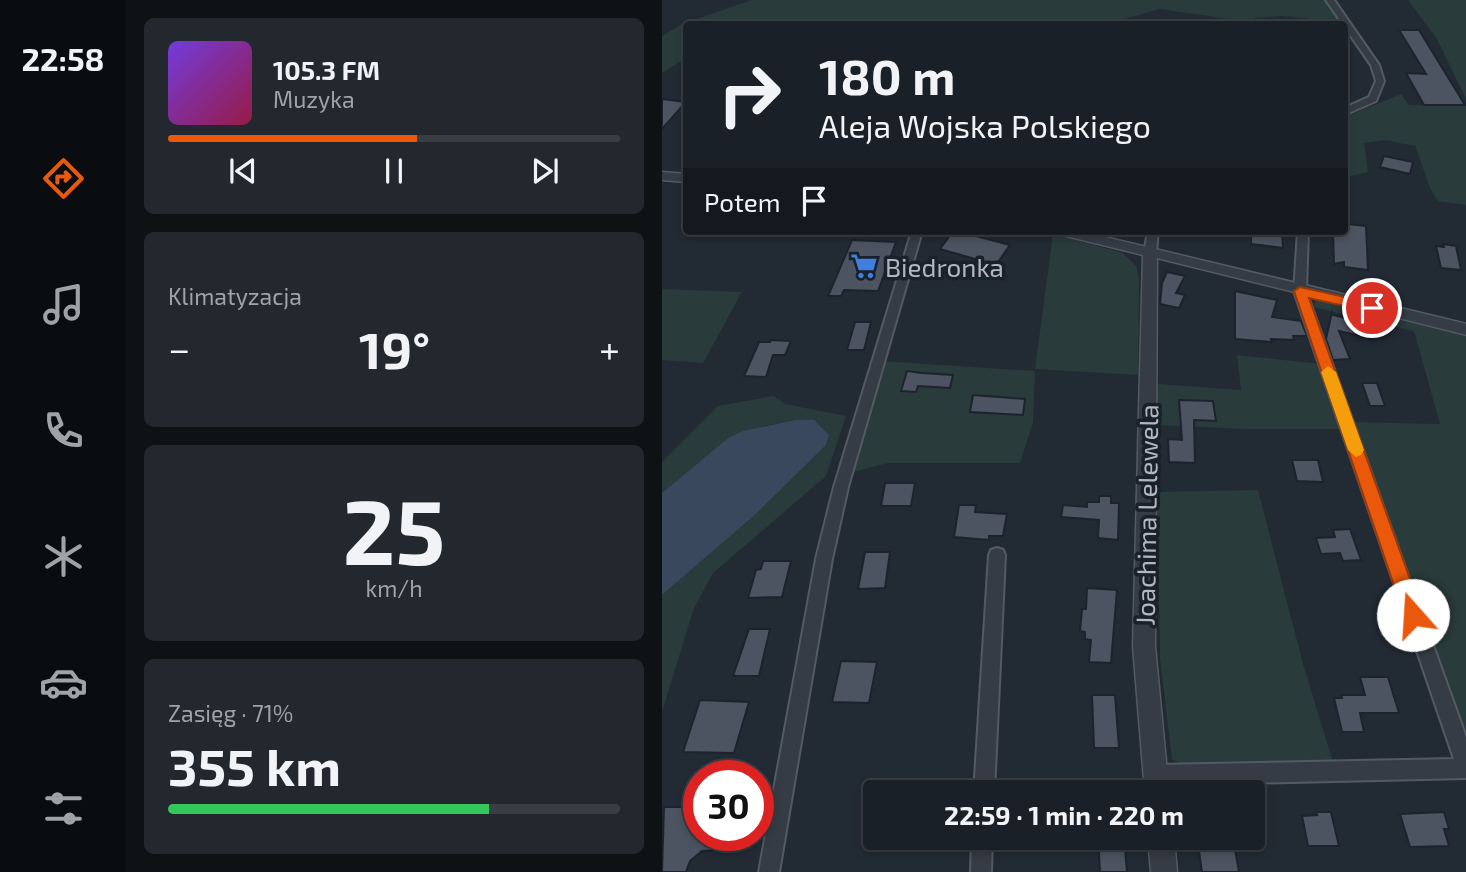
<!DOCTYPE html>
<html lang="pl">
<meta charset="utf-8">
<style>
body{margin:0;font-family:"Exo 2",sans-serif;background:#23282f;color:#f1f3f6;height:100vh;display:flex;flex-direction:column;font-size:26px;white-space:nowrap}
*{box-sizing:border-box;margin:0}
p{font-size:23px;color:#9fa3a7}
.icon{flex:none;width:38px;height:38px;fill:none;stroke:currentColor;stroke-width:2;stroke-linecap:round;stroke-linejoin:round}
.map{position:relative;flex:1;overflow:hidden}
.drawer{display:flex;flex-direction:column;gap:18px;padding:18px;background:#0e1215;width:536px}
.drawer>*{flex:none}
.top-card{position:absolute;left:21px;top:21px;width:665px;height:214px;border-radius:7px;box-shadow:0 4px 10px #0003,0 0 0 2px #383e44;background:#1a2027;color:#f1f3f6;overflow:hidden}
.speed{position:absolute;left:21px;top:760px;display:flex;gap:14px;font-size:35px;font-weight:700;text-align:center}
.speed>*{display:grid;place-content:center;width:91px;height:91px;border-radius:50%;background:#1a2027;box-shadow:0 4px 10px #0003,0 0 0 2px #383e44;line-height:1}
.speed .limit{border:10px solid #d22;background:#fff;color:#111}
.pin{position:absolute;display:grid;place-items:center;width:60px;height:60px;color:#fff;margin:-30px;border:4px solid #fff;border-radius:50%;box-shadow:0 2px 7px #0007}
.me{position:absolute;width:77px;margin:-38px;rotate:341deg;stroke-linejoin:round;filter:drop-shadow(0 0 5px #0008)}
.turn{display:flex;align-items:center;gap:24px;height:147px;padding:0 21px;font-size:32px}
.turn .icon{width:91px;height:91px;stroke-width:2.5}
.turn b{display:block;font-size:49px;line-height:60px}
.then{display:flex;align-items:center;height:66px;padding:0 21px;background:#0003;gap:14px;font-size:26px}
.big{font-size:52px;font-weight:700;line-height:1.1}
.drawer .tile{flex:1;display:flex;flex-direction:column;justify-content:center;gap:10px;min-width:0;padding:0 24px;border-radius:10px;background:#23282f}
.drawer .dial{align-items:center;gap:0}
.dial b{font-size:91px;line-height:1}
.song{display:flex;align-items:center;gap:21px}
.cover{width:84px;height:84px;border-radius:10px;background:linear-gradient(135deg,hsl(260 70% 55%),hsl(340 70% 35%))}
.played{height:7px;border-radius:4px;background:linear-gradient(90deg,#ea580c 55%,#383e44 55%)}
.keys{display:flex;justify-content:space-around;direction:ltr}
.heat{display:flex;justify-content:space-between;align-items:center;font-size:38px;direction:ltr}
.charge{height:10px;border-radius:5px;background:linear-gradient(90deg,#34c759 71%,#383e44 0)}
.trip{position:absolute;left:201px;top:780px;width:402px;height:70px;border-radius:7px;background:#1a2027;box-shadow:0 4px 10px #0003,0 0 0 2px #383e44;font-weight:700;line-height:70px;text-align:center}
main{display:flex;flex:1;min-height:0}
.tab-bar{display:flex;flex-direction:column;width:126px;justify-content:space-around;align-items:center;background:#0a0d10;color:#9fa3a7}
.tab-bar .icon{width:49px;height:49px}
.tab-bar .active{color:#ea580c}
.tab-bar b{font-size:32px;color:#f1f3f6}
.map>svg:first-child{display:block}
</style>
<main>
<nav class="tab-bar">
<b>22:58</b>
<svg class="icon active" aria-label="directions" viewBox="0 0 24 24"><path d="M12 3l9 9-9 9-9-9zM9 14v-3h6M13 9l2 2-2 2"/></svg>
<svg class="icon" aria-label="music" viewBox="0 0 24 24"><path d="M9 18V5l10-2v13"/><circle cx="6" cy="18" r="3"/><circle cx="16" cy="16" r="3"/></svg>
<svg class="icon" aria-label="phone" viewBox="0 0 24 24"><path d="M5 4h4l2 5-3 2q2 4 5 5l2-3 5 2v4C11 20 4 13 5 4z"/></svg>
<svg class="icon" aria-label="climate" viewBox="0 0 24 24"><path d="M12 3v18M4 7l16 10M4 17L20 7"/></svg>
<svg class="icon" aria-label="car" viewBox="0 0 24 24"><path d="M5 17H2v-5l4-1 3-4h7l3 4 3 1v5h-3M9 17h6M6 11h13"/><circle cx="7" cy="17" r="2"/><circle cx="17" cy="17" r="2"/></svg>
<svg class="icon" aria-label="filters" viewBox="0 0 24 24"><path d="M4 7h16M4 17h16"/><circle cx="9" cy="7" r="2"/><circle cx="15" cy="17" r="2"/></svg>
</nav>
<section class="drawer">
<div class="tile">
<div class="song"><i class="cover"></i><div><b>105.3 FM</b><p>Muzyka</p></div></div>
<div class="played"></div>
<div class="keys"><svg class="icon" aria-label="previous" viewBox="0 0 24 24"><path d="M18 5L8 12l10 7zM5 5v14"/></svg><svg class="icon" aria-label="pause" viewBox="0 0 24 24"><path d="M8 5v14M16 5v14"/></svg><svg class="icon" aria-label="next" viewBox="0 0 24 24"><path d="M6 5l10 7-10 7zM19 5v14"/></svg></div>
</div>
<div class="tile"><p>Klimatyzacja</p>
<div class="heat"><a>−</a><b class="big">19°</b><a>+</a></div>
</div>
<div class="tile dial"><b>25</b><p>km/h</p></div>
<div class="tile"><p>Zasięg · 71%</p><b class="big">355 km</b><div class="charge"></div></div>
</section>
<div class="map">
<svg width="805" height="872" viewBox="0 0 805 872">
<rect width="100%" height="100%" fill="#222a34"/>
<!-- green -->
<path fill="#2a3b3b" d="M90,0H665L681,24H657L650,19L620,16L594,18L586,22L498,9L455,21L454,24H24V58L0,73V36L20,24Z
M746,0H804V99L775,39Z
M739,94L747,105L804,106V205L776,201L768,188L753,146L723,140L702,143L706,172L683,177V117Z
M391,234L461,253L474,266L477,279L476,375L373,369Z
M0,289L80,292L41,363L0,360Z
M654,298L804,335V739L689,422L778,424L752,331L651,307Z
M575,355L660,364L681,429H582L495,425L496,384L579,390Z
M219,361L373,371L371,422L358,463H226L187,473Z
M112,396L123,404L184,416L164,476L51,573L32,608L0,712V595L94,514L164,445L167,435L133,420L102,426L66,438L0,493V462L56,406Z
M596,490L641,664L671,762L520,765L510,759L498,658L495,492Z"/>
<!-- water -->
<path fill="#39485c" d="M133,420H152L167,435L164,445L94,514L0,595V493L66,438L81,431Z"/>
<!-- building -->
<path fill="#4b5460" stroke="#1d232c" stroke-width="2" d="M737,30H757L803,105H762L744,73L764,74Z
M0,99L24,102L0,129Z
M722,156L751,162L748,174L718,167Z
M686,224L704,226L706,270L682,267V262L672,264L671,231H682V225Z
M291,231H295L348,245L334,265L278,249Z
M589,231H620L621,248L589,244Z
M190,240L234,242L216,291L182,290L179,296H166Z
M781,244L794,246L799,270L779,268L774,246L782,247Z
M505,272L523,276L514,293L523,295L517,308L498,304L500,283Z
M573,291L615,300L610,317L639,321L645,336H631L632,340L609,339L610,342L573,339Z
M670,312L671,315L712,325L710,339L677,331L688,359L671,360L664,339Z
M193,322H209L202,350H185Z
M109,340L129,341L123,355H111L104,377L82,376L97,342H108Z
M245,371L260,373L291,375L288,388L256,386L254,392L239,391Z
M700,383H715L723,406H708Z
M311,395L363,399L361,415L308,412Z
M517,400L551,401L554,421L532,420L533,463L507,462L506,439L520,440Z
M630,460H656L661,482L635,481Z
M223,483H253L249,506H219Z
M437,496H449V503H457L456,540L436,538L437,520L399,517L401,505L425,507V502H437Z
M297,505H314L313,512L345,514L341,536H327V540L292,537Z
M688,529L699,560L681,561L678,553L659,554L654,538L673,537L671,530Z
M203,552H228L223,588L196,589Z
M101,561H129L120,597L86,598L94,570L99,569Z
M425,588L455,590L449,663L427,662L429,640L423,639V632L418,631L420,609H424Z
M87,629H108L97,676H71Z
M179,661L215,662L207,703L170,702Z
M698,677H726L737,713H698L702,732H680L672,698H680L679,695H703Z
M430,695H453L457,748H432Z
M38,700L87,702L72,753L21,752Z
M2,807H37V835H61L58,850L40,851L28,861L24,872H0Z
M654,812H669L677,846H646L640,816L655,815Z
M782,812L787,829H782L787,846L748,847L738,814Z
M436,838H462L465,872H438Z
M535,838H571L577,872H540Z"/>
<g fill="none" stroke-linecap="round" stroke-linejoin="round">
<!-- minor casing -->
<g stroke="#535a63" stroke-width="4">
<path id="minor" d="M664,0H672L717,65L722,81L714,101L682,115V108L707,97L714,81L709,65Z
M250,231H260L186,487L170,559L117,872H97L154,559L172,487Z
M486,231H496L494,253L488,257L482,253Z
M636,231H646L644,291L805,740L804,778L493,785L486,782L483,775L486,768L493,765L792,759L632,291Z
M335,548L341,550L343,555L332,793H312L327,555L329,550Z
M310,838H330L329,872H309Z"/>
</g>
<!-- tertiary casing -->
<g stroke="#535a63" stroke-width="3">
<path id="tertiary" d="M0,172L24,174V182L0,180Z
M394,231H418L805,324V335L495,258L493,646L507,793H483L471,646L481,255L396,234Z
M486,838H512L515,872H489Z"/>
</g>
<!-- minor -->
<use href="#minor" fill="#353c45" fill-rule="evenodd"/>
<!-- tertiary -->
<use href="#tertiary" fill="#353c45" fill-rule="evenodd"/>
</g>
<!-- route -->
<path fill="#ea580c" stroke="#983908" stroke-width="2" d="M638,287L710,303L716,308L710,312L647,298L761,615L758,621L751,624L744,621L742,615L632,291Z"/>
<!-- slow -->
<path fill="#f59e0b" d="M666,366L674,372L702,450L699,455L694,457L686,450L659,372Z"/>
<!-- icons -->
<defs>
<g id="supermarket-bare" transform="scale(2.1)"><path d="M-6-5.5h2.5l.6 2H6L4.5 2H-2.5L-4.4-4H-6ZM-1.5 3.2a1.3 1.3 0 1 0 .1 0ZM3 3.2a1.3 1.3 0 1 0 .1 0Z" fill="#3f7fe0" stroke="#1b212a" stroke-width="2.5" paint-order="stroke"/></g>
</defs>
<g fill-rule="evenodd">
<use href="#supermarket-bare" x="202" y="266"/>
</g>
<g text-anchor="middle" dominant-baseline="central" stroke-width="7" stroke-linejoin="round" paint-order="stroke">
<!-- poi labels -->
<g font-size="26" fill="#b0b7c2" stroke="#1b212a" text-anchor="start">
<text x="223" y="266">Biedronka</text>
</g>
<!-- street labels -->
<g font-size="26" fill="#b0b7c2" stroke="#1b212a">
<text transform="translate(484 515) rotate(-89)">Joachima Lelewela</text>
</g>
</g>
</svg>
<div class="speed"><div class="limit">30</div></div>
<div class="pin" style="left:710px;top:308px;background:#d93025"><svg class="icon" aria-label="arrive" viewBox="0 0 24 24"><path d="M6 21V4h12l-3 4 3 4H6"/></svg></div>
<svg class="me" style="left:751px;top:615px" viewBox="-20 -20 40 40"><circle r="19" fill="#fff"/><path d="M0-13L10 11 0 6-10 11z" fill="#ea580c"/></svg>
<div class="trip">22:59 · 1 min · 220 m</div>
<div class="top-card">
<div class="turn"><svg class="icon" aria-label="right" viewBox="0 0 24 24"><path d="M7 20v-9h11M14 6l5 5-5 5"/></svg><div><b>180 m</b>Aleja Wojska Polskiego</div></div>
<div class="then">Potem<svg class="icon" aria-label="arrive" viewBox="0 0 24 24"><path d="M6 21V4h12l-3 4 3 4H6"/></svg></div>
</div>
</div>
</main>
